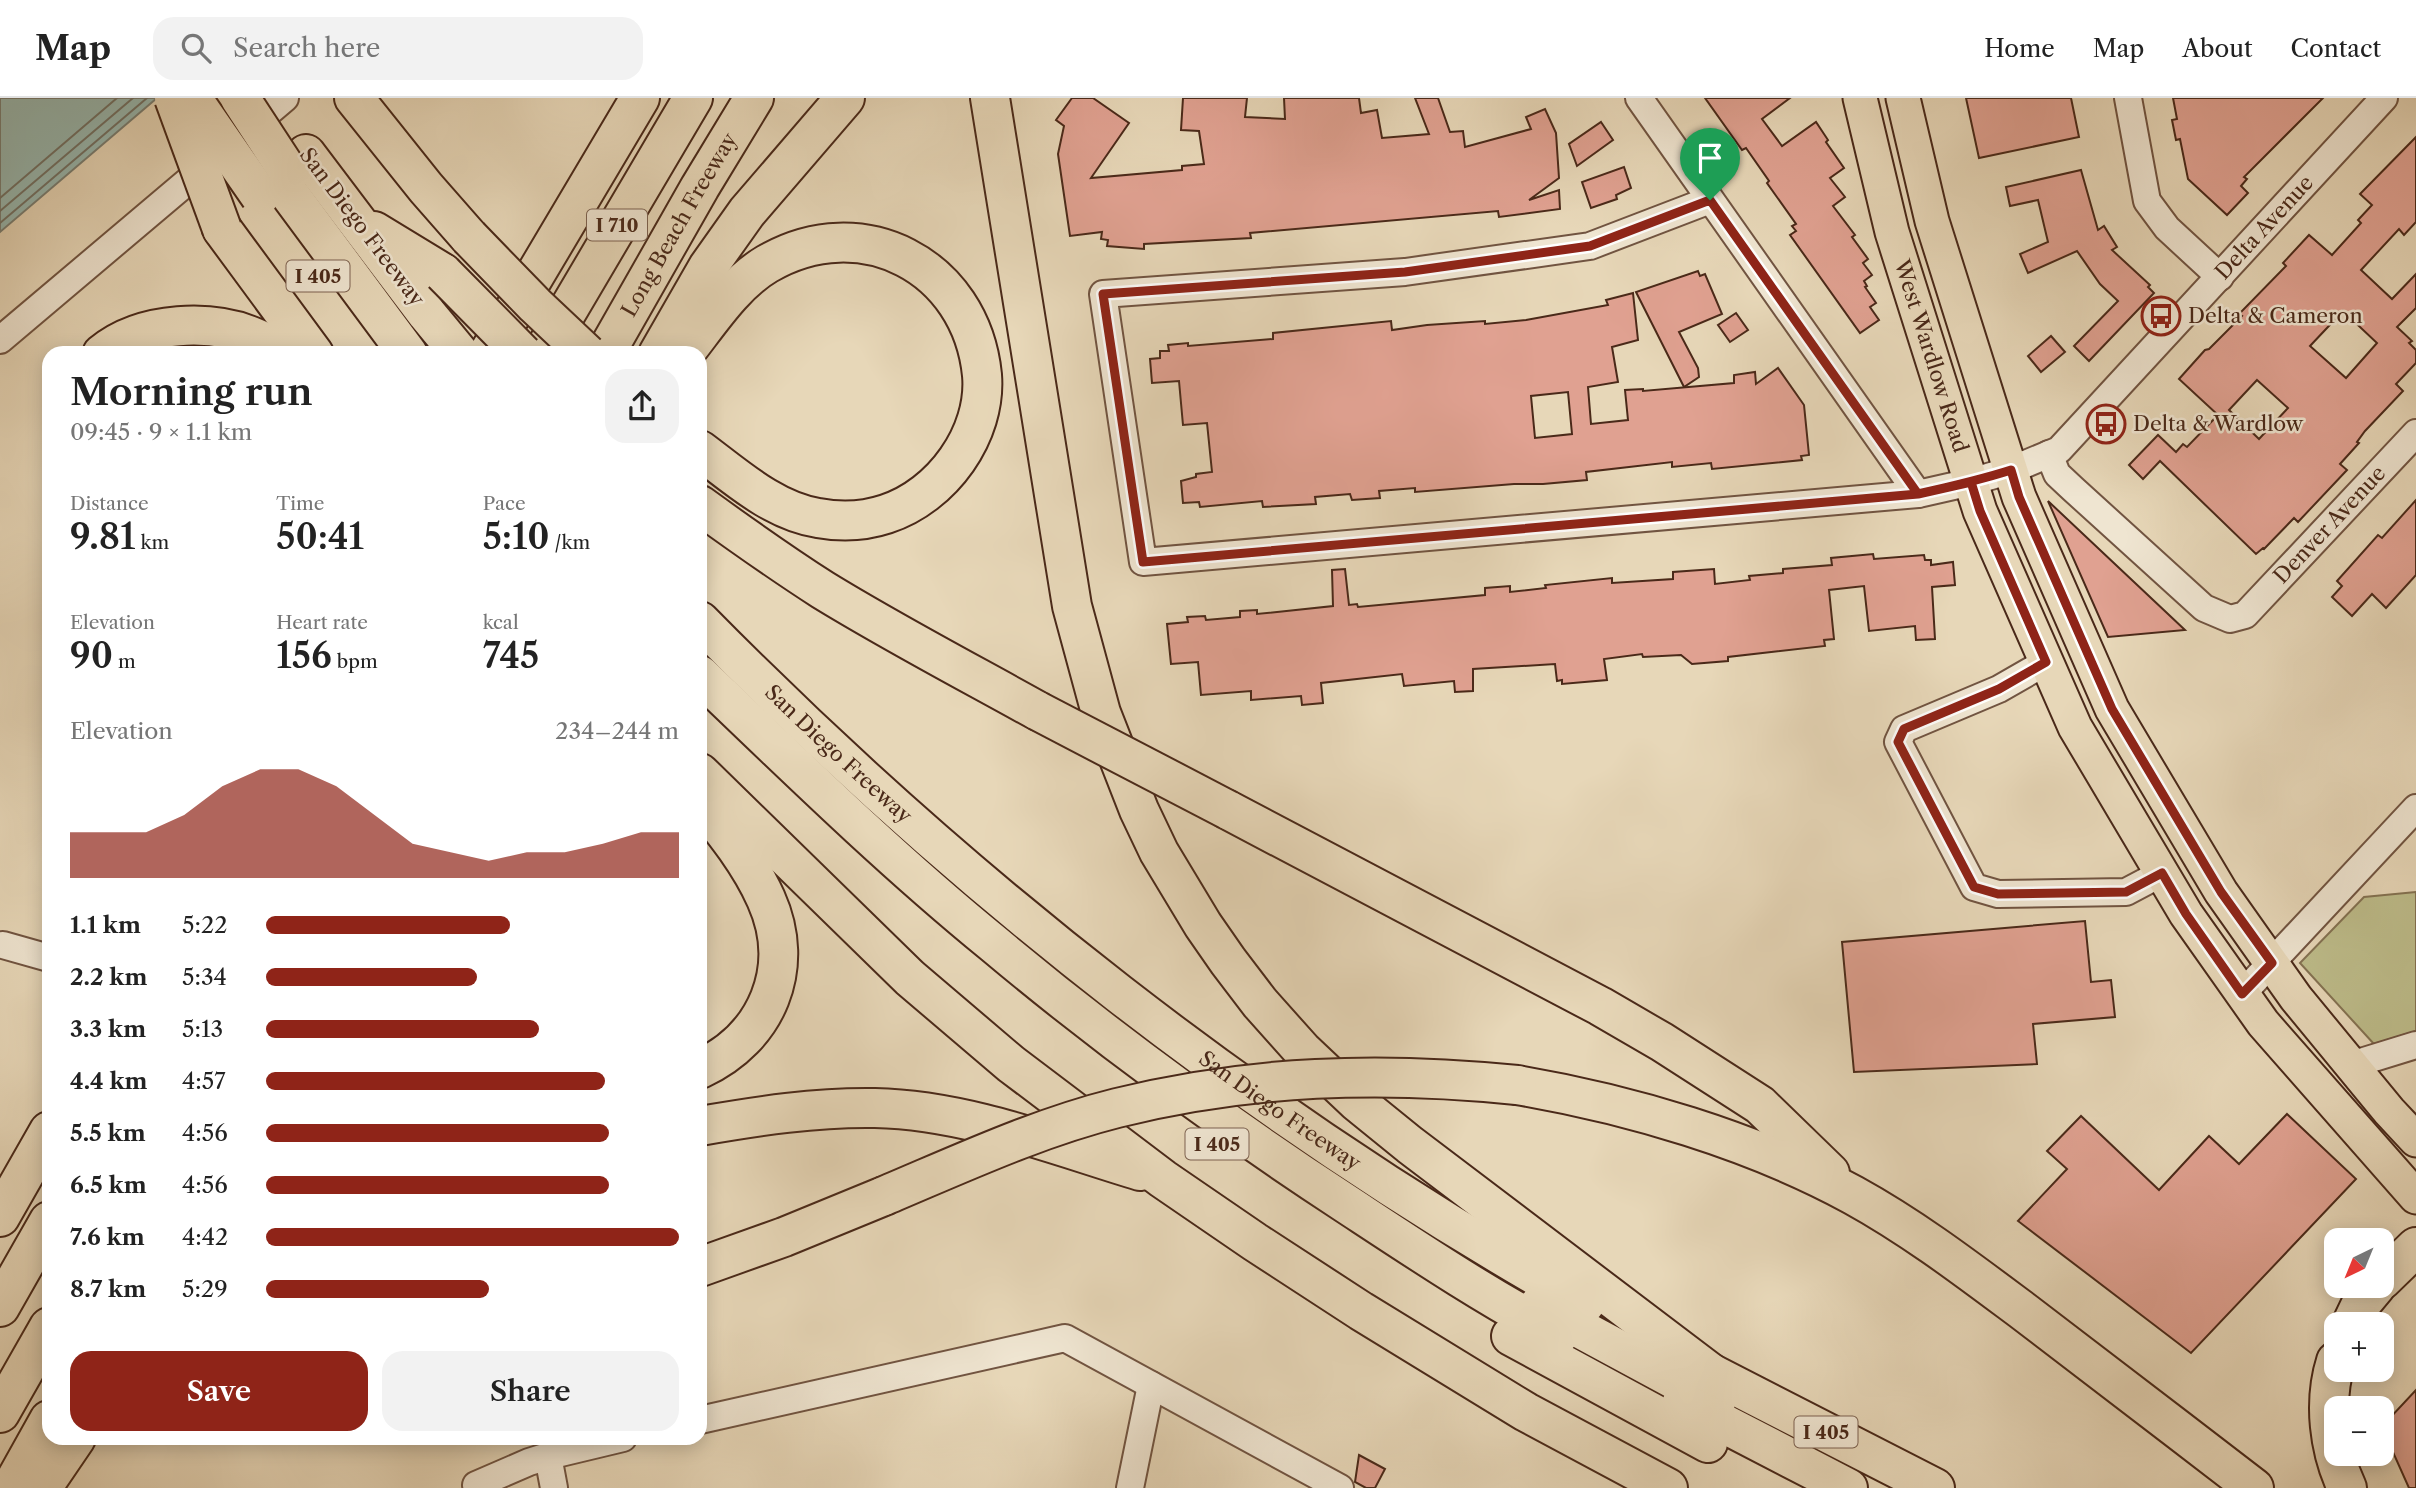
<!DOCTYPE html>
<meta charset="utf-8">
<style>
body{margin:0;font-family:"Libre Caslon Text",serif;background:#f2f2f2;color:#222;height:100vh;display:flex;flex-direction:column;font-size:26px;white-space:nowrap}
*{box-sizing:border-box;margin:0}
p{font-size:23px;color:#767676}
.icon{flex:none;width:38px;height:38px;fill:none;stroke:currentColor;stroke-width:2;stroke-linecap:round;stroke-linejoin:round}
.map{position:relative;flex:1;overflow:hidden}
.drawer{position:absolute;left:42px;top:248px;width:665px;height:1099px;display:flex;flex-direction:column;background:#fff;border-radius:21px;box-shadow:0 4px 18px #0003}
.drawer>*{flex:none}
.needle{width:46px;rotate:223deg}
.buttons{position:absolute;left:2324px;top:1130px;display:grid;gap:14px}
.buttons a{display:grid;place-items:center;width:70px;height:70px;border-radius:14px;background:#fff;box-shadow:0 4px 18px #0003;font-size:35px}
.pin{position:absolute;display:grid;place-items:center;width:60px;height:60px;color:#fff;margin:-72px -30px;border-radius:50% 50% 50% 0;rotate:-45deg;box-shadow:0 0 7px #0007}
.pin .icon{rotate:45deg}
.round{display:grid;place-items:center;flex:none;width:74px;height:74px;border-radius:21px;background:#f2f2f2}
.head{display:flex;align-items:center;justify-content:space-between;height:119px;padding:0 28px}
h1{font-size:38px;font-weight:600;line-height:52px}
.metrics{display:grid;grid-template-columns:repeat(3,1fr);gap:10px;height:119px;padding:7px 28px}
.metrics div{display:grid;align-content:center}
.metrics b{font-size:35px;font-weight:600}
.metrics small{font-size:19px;font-weight:400}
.metrics p{font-size:19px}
.chart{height:196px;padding:14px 28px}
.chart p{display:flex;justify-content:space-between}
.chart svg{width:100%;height:126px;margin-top:7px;fill:#8f2418;opacity:.7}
.cta{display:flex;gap:14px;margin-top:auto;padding:14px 28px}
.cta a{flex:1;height:80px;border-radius:21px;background:#8f2418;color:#fff;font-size:28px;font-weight:600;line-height:80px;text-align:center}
.cta a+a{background:#f2f2f2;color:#222}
ul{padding:0 28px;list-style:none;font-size:23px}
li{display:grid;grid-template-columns:112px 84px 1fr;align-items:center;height:52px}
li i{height:18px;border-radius:9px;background:#8f2418}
header{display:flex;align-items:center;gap:42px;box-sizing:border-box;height:98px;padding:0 35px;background:#fff;border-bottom:2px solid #e0e0e0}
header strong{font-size:33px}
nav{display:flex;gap:38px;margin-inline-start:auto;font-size:24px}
.search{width:490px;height:63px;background:#f2f2f2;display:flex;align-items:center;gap:18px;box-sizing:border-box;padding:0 24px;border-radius:21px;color:#767676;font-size:26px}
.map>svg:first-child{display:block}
.green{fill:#bdbc8a;stroke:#847252;stroke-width:2}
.water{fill:#97b9b2;stroke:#787f75;stroke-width:2}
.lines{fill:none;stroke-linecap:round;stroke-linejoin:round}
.shore{stroke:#707166;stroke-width:2}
.building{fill:#e0a191;stroke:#4a2919;stroke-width:2;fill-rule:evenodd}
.minor-casing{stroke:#715441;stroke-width:30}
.major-casing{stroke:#4a2919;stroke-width:37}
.highway-casing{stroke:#4a2919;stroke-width:42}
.minor{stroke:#efe5d1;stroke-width:26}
.major{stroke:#e7d7b8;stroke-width:33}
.highway{stroke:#e7d7b8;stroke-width:38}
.highway-bridge-casing{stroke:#4a2919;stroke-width:42;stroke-linecap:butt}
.highway-bridge{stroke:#e7d7b8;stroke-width:38}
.route-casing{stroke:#fff;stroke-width:14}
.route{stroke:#8f2418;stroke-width:9}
.labels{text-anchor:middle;stroke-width:5;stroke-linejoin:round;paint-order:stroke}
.shield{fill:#efe5d1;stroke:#7c6150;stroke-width:2}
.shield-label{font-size:19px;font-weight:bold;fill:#4a2919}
.street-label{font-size:21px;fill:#4a2919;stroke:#efe5d1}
.poi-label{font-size:21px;fill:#4a2919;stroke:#efe5d1;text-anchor:start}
</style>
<header>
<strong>Map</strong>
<div class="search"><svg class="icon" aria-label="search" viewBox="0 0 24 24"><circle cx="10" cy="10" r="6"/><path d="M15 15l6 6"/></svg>Search here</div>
<nav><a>Home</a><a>Map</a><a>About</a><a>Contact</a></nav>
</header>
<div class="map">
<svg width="2416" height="1390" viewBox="0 0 2416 1390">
<rect width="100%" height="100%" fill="#e7d7b8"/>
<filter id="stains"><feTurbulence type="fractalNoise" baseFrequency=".00286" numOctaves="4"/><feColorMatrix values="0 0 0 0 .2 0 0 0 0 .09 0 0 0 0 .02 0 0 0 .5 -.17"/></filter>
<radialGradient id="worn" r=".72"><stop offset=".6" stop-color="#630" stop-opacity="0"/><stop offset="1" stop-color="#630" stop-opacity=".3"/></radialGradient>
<!-- green -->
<path class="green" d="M2416 794V933L2374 946 2300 865 2364 799Z"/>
<!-- water -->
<path class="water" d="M0 0H157L0 134Z"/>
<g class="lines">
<!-- shore -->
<g class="shore">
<path d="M0 100 117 0"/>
<path d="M0 113 133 0"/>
<path d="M0 125 147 0"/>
</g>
</g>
<!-- building -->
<g class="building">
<path d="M1072 0H1093L1129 25 1091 80 1182 72V68L1204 66 1199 33 1181 32 1183 0H1247L1245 19 1285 21 1284 0H1359L1361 15 1377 12 1382 40 1429 36 1415 0H1438L1450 34 1463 33 1465 49 1531 31 1526 19 1545 11 1556 35 1559 80 1529 102 1559 92 1560 111 1499 119 1498 113 1250 135 1251 140 1144 146V151L1107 148 1108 142 1101 141 1102 134 1070 138 1058 56 1064 28 1056 22Z"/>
<path d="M1705 0H1790L1762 21 1782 48 1816 24 1828 42 1826 44 1844 70 1830 80 1845 99 1833 108 1855 137 1852 139 1868 161 1863 165 1872 177 1864 183 1867 188 1865 189 1876 205 1870 209 1879 222 1860 235 1790 137 1796 133 1792 128 1796 126 1767 85 1769 83 1746 50 1742 52Z"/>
<path d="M1966 0H2071L2079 39 1979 60Z"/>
<path d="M2173 0H2323L2244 79 2247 81 2241 88 2248 95 2227 117 2188 81 2180 41 2176 42 2172 22 2177 21Z"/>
<path d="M1601 24 1613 42 1577 68 1569 46Z"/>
<path d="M2416 39V124L2404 137 2399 131 2361 172 2392 201 2416 176V210L2397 229 2412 243 2409 245 2416 252V265L2396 286 2403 293 2365 333 2357 344 2359 345 2340 366 2347 372 2298 424 2294 420 2264 451 2263 450 2256 456 2160 363 2143 381 2129 367 2158 337 2176 354 2183 346 2187 349 2218 317 2179 281 2205 252 2209 251 2242 218 2239 216 2286 168 2283 165 2309 137 2332 157 2361 125 2358 122 2372 107 2360 96ZM2343 213 2377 245 2346 280 2310 248ZM2257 282 2288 310 2259 341 2229 312Z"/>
<path d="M1624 69 1631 90 1616 97 1617 101 1591 110 1582 84Z"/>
<path d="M2081 72 2098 132 2104 128 2117 149 2112 152 2150 187 2148 189 2154 195 2089 263 2074 248 2118 203 2100 186 2077 153 2028 175 2020 156 2048 144 2038 102 2010 108 2006 89Z"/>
<path d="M1698 173 1700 178 1705 176 1722 216 1679 234 1698 270 1699 279 1684 289 1636 194Z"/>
<path d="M1633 195 1638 242 1612 249 1618 284 1588 289 1591 326 1628 322 1625 292 1643 291V293L1734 285V277L1755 274 1756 286 1778 270 1804 307 1809 357 1801 358 1802 362 1712 371 1711 365 1672 369V364L1586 374 1587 382 1543 386H1514L1415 394V390L1379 393 1380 400 1352 402 1350 396 1315 399 1316 406 1263 409 1262 403 1200 409 1199 404 1183 405 1181 383 1196 379V376L1212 374 1207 325 1183 327 1179 283 1152 285 1150 261 1160 260V253H1169L1168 247 1188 245V248L1273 241V235L1391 223 1392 232 1427 227 1485 223V226L1526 222 1608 207 1606 202ZM1568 294 1572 336 1535 340 1531 298Z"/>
<path d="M1736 215 1748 232 1730 244 1718 227Z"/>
<path d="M2051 238 2065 254 2041 274 2028 258Z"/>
<path d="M2416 402V477L2386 510 2372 496 2352 518 2332 499 2342 488 2337 483 2378 437 2382 440Z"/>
<path d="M2048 403 2185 532 2108 539Z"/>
<path d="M1873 456 1874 461 1924 457 1925 462H1931V467L1953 464 1955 487 1932 489 1935 541 1916 542 1915 528 1869 533 1864 488 1829 492 1834 541 1824 542 1825 548 1728 559V563L1692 566 1681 557 1643 559 1642 556 1604 561 1607 582 1562 586V582L1557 583 1555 566 1473 571V593L1455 594 1454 583 1404 588 1402 576 1321 585 1323 605 1302 607 1301 598 1251 602V593L1201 597 1198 564 1171 566 1167 526 1188 524 1187 519 1205 518 1206 522 1240 519V513L1257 512V516L1333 508 1332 472 1345 471 1349 507 1357 506 1358 509 1485 497V490L1510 488V494L1546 490 1545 487 1612 480V485L1673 481V474L1714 471 1715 486 1750 482 1749 478 1783 475V471L1832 467 1831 460Z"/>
<path d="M2085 823 2091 884 2111 882 2115 919 2033 926 2037 966 1854 974 1842 844Z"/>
<path d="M2287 1016 2356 1081 2191 1255 2018 1123 2067 1071 2047 1053 2081 1018 2159 1092 2209 1038 2239 1066Z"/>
<path d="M2416 1292V1390H2409L2392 1352 2387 1323Z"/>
<path d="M1359 1357 1385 1371 1375 1390H1366L1355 1384Z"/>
</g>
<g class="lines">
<defs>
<g id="minor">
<path d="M1639 0 1918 396"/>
<path d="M2128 0 2147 103 2167 130 2220 179"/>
<path d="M244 35 285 0"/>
<path id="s1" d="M1710 102 1590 148 1405 174 1103 196 1143 464 1918 396 1971 384 2011 372 2059 352 2384 0"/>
<path d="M0 242 213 62"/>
<path id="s2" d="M2049 356 2057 376 2073 391 2204 510 2230 521 2245 517 2416 335"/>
<path d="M2046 564 1999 591 1904 631 1898 644 1974 789 1998 796 2126 794 2162 775"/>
<path d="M3 847 49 860"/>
<path d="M2242 896 2416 710"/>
<path d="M2351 967 2416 947"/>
<path d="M700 1322 1065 1240 1340 1390"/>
<path d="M477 1390 476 1387 529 1364 548 1358"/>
<path d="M554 1390 548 1358 623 1340"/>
<path d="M1130 1390 1151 1287"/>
</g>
<g id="major">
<path id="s3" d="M1860 0 1892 134 1980 413 2075 629 2186 816 2263 925 2416 1099"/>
<path d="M1903 0 1932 123 2019 399 2112 611 2221 794 2296 900 2389 1013 2416 1042"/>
</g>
<g id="highway">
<path d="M354 0 426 90 469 139"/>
<path d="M990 0 1072 508 1101 615 1139 712 1159 754 1203 827 1228 863 1260 905 1302 952 1357 1004 1410 1047 1716 1279"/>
<path d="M306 56 427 216 460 256"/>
<path d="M279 82 408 256"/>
<path d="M222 131 314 256"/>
<path d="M374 133 443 175"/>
<path d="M102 256C142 223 213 220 258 241 266 245 274 251 282 256"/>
<path d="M488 256 640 0"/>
<path d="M542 256 693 0"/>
<path id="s4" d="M605 256 700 89 754 0"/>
<path d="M658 256 708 169 747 114 845 0"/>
<path d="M684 256C708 226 733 186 767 166 861 111 971 167 982 277 987 336 942 398 886 416 865 423 840 424 818 420 773 413 735 378 700 352"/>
<path d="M700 407C740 436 781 465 823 492 893 535 966 573 1038 613"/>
<path id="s5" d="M700 523C962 789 1260 1023 1585 1206"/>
<path d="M700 577C796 669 891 762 994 846 1106 940 1223 1025 1345 1105 1415 1151 1485 1198 1559 1237"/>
<path d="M700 675 910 880 1011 966 1163 1081 1255 1144 1361 1213 1526 1314 1668 1390"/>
<path d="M700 703C725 734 750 765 766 801 797 870 767 940 700 971"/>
<path d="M1228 712 1600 908 1662 944 1760 1007 1830 1075"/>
<path d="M1517 987C1629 1006 1752 1042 1853 1097 1913 1130 1968 1172 2023 1213 2101 1272 2177 1331 2254 1390"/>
<path d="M700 1028C758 1018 816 1009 875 1010 966 1012 1054 1047 1140 1073"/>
<path d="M0 1119 49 1033"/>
<path d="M700 1169 784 1139 884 1098"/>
<path d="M2382 1182 2416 1149"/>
<path d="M1538 1208 1716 1304"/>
<path d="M0 1209 49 1123"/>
<path d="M2351 1227 2361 1206 2376 1188"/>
<path d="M1511 1238 1708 1345"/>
<path d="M2336 1263C2323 1304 2329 1352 2347 1390"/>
<path d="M1693 1266 1935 1390"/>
<path d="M1682 1304 1848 1390"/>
<path d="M0 1315 49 1229"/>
<path d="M11 1390 49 1322"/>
<path d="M42 1390 76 1340"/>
</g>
</defs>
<!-- minor casing -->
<use href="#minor" class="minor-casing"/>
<!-- major casing -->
<use href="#major" class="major-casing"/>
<!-- highway casing -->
<use href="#highway" class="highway-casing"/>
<!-- minor -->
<use href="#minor" class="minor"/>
<!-- major -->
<use href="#major" class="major"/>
<!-- highway -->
<use href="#highway" class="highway"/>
<defs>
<g id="highway-bridge">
<path d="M174 0 222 131"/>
<path d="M192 0 260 98"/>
<path d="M240 0 289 75"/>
<path d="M469 139 535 207 587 256"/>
<path d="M443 175 523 256"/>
<path d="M1038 613 1228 712"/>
<path d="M884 1098C960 1066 1037 1030 1117 1010 1250 977 1381 973 1517 987"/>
</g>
</defs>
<!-- highway-bridge casing -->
<use href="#highway-bridge" class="highway-bridge-casing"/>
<!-- highway-bridge -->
<use href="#highway-bridge" class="highway-bridge"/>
</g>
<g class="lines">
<defs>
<path id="route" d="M1710 102 1918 396 1971 384 1980 413 2046 564 1999 591 1904 631 1898 644 1974 789 1998 796 2126 794 2162 775 2186 816 2242 896 2272 865 2221 794 2112 611 2019 399 2011 372C1980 382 1949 389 1918 396L1143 464 1103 196 1405 174 1590 148 1710 102"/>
</defs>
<!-- route casing -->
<use href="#route" class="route-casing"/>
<!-- route -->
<use href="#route" class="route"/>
</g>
<!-- icons -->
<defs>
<symbol id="bus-ring" viewBox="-11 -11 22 22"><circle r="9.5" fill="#efe5d1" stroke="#8f2418" stroke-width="1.5"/><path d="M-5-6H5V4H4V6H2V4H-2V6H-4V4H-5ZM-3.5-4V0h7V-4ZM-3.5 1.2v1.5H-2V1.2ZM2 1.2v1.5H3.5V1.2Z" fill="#8f2418"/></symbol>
</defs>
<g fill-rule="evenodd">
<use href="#bus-ring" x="2139" y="196" width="44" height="44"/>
<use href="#bus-ring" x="2084" y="304" width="44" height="44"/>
</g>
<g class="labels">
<!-- shield labels -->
<g class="shield">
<rect x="587" y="111.5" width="60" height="31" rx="5"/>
<rect x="286.5" y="162.5" width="63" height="31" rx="5"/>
<rect x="1185.5" y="1030.5" width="63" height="31" rx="5"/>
<rect x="1794.5" y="1318.5" width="63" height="31" rx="5"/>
</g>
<g class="shield-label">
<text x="617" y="134">I 710</text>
<text x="318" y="185">I 405</text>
<text x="1217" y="1053">I 405</text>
<text x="1826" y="1341">I 405</text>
</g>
<!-- street labels -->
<g class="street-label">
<text dy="7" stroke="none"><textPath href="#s4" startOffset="149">Long Beach Freeway</textPath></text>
<text transform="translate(362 129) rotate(53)" y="7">San Diego Freeway</text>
<text dy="7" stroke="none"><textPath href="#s1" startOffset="2118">Delta Avenue</textPath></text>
<text dy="7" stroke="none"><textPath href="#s3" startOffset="268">West Wardlow Road</textPath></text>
<text dy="7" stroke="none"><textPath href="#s2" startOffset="388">Denver Avenue</textPath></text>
<text dy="7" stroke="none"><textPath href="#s5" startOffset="192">San Diego Freeway</textPath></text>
<text dy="7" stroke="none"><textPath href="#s5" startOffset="760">San Diego Freeway</textPath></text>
</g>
<!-- poi labels -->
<g class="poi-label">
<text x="2188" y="225">Delta &amp; Cameron</text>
<text x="2133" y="333">Delta &amp; Wardlow</text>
</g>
</g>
<rect width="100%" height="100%" filter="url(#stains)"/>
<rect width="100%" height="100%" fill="url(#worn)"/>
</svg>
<div class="buttons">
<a><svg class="needle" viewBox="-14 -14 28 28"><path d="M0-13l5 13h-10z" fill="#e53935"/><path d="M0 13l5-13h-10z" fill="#767676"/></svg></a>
<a>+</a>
<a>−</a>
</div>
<div class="pin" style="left:1710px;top:102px;background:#1e9e55"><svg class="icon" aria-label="arrive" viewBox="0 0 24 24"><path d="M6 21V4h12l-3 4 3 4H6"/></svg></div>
<section class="drawer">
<div class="head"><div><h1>Morning run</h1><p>09:45 · 9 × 1.1 km</p></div><a class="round"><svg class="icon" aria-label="share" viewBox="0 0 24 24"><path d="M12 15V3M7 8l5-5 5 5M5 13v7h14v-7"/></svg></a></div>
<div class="metrics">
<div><p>Distance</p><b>9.81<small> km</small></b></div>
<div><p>Time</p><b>50:41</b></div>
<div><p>Pace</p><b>5:10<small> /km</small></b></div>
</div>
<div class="metrics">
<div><p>Elevation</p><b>90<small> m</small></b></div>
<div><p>Heart rate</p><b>156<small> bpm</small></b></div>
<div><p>kcal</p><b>745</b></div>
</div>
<div class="chart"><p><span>Elevation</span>234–244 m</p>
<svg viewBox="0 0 160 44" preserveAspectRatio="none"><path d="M0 44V28L10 28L20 28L30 22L40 12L50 6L60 6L70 12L80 22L90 32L100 35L110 38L120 35L130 35L140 32L150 28L160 28V44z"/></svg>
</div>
<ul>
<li><b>1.1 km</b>5:22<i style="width:59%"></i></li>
<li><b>2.2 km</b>5:34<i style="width:51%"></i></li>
<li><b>3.3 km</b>5:13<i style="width:66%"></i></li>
<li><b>4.4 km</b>4:57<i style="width:82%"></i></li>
<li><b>5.5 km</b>4:56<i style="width:83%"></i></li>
<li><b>6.5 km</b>4:56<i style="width:83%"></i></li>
<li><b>7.6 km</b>4:42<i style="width:100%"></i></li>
<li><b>8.7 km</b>5:29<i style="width:54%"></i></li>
</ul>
<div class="cta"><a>Save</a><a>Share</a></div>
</section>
</div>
